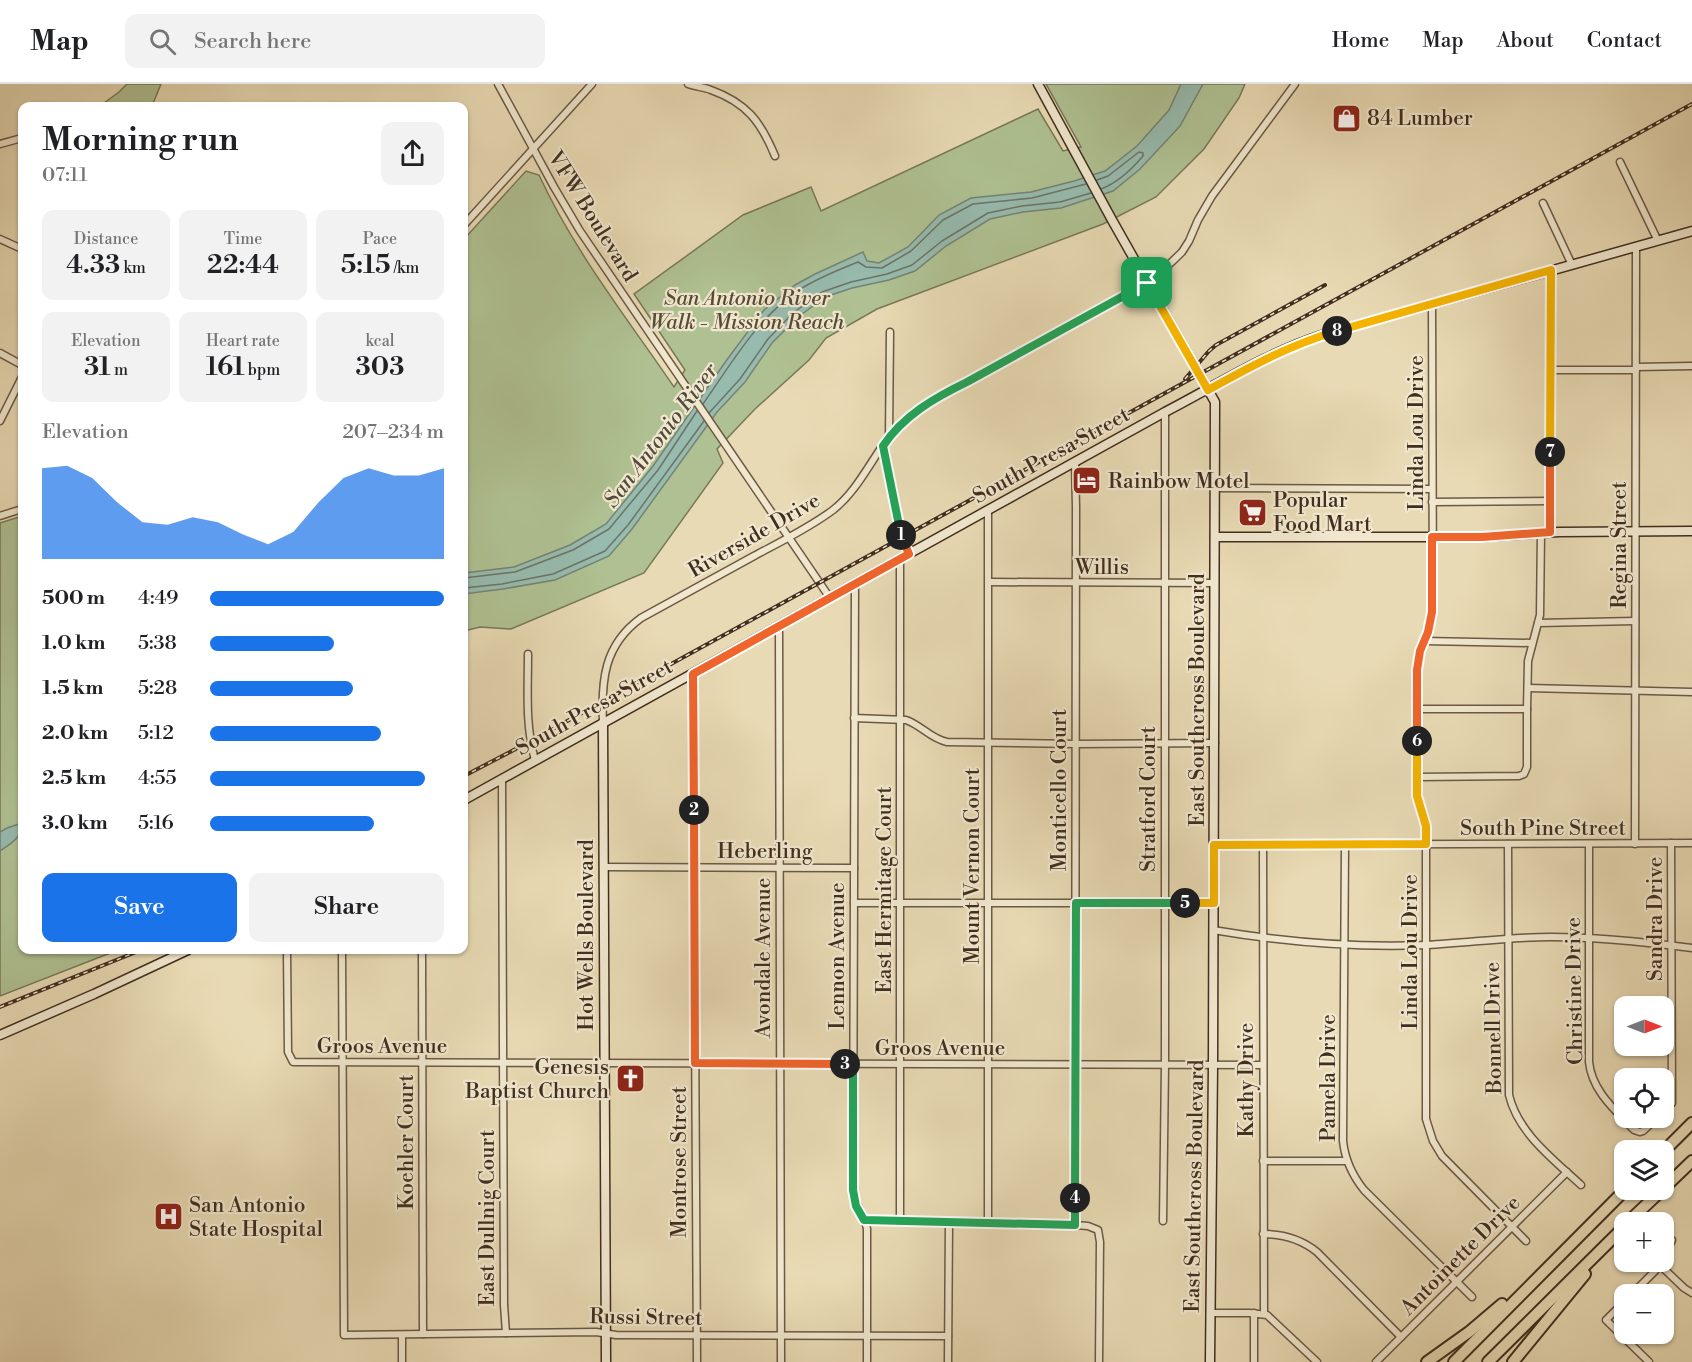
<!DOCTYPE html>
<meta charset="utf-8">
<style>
body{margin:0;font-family:"Libre Bodoni",serif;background:#f2f2f2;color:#202124;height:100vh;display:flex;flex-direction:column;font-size:22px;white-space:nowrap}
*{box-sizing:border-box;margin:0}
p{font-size:20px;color:#757577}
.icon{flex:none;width:33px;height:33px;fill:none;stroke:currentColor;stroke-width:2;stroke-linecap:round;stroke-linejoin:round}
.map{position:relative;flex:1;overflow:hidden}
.side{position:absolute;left:18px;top:18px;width:450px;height:852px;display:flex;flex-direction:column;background:#fff;border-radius:12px;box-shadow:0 2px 4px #0004}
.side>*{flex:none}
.needle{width:39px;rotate:90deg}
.tools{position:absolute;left:1614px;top:912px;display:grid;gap:12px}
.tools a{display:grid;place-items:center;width:60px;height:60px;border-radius:12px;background:#fff;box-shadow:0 2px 4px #0004;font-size:30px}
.pin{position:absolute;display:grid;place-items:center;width:51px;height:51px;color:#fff;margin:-26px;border-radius:12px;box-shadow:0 3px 9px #0006}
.km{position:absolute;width:30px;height:30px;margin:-15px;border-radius:50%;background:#222;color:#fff;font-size:16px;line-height:30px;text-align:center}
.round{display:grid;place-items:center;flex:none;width:63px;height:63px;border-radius:12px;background:#f2f2f2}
.overview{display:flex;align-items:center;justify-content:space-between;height:102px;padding:0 24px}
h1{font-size:33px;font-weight:600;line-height:45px}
.figures{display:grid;grid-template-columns:repeat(3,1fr);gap:9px;height:102px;padding:6px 24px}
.figures div{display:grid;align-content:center;border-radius:12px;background:#f2f2f2;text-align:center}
.figures b{font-size:26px;font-weight:600}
.figures small{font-size:16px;font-weight:400}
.figures p{font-size:16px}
.chart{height:168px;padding:12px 24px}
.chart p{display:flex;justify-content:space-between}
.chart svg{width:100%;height:108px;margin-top:6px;fill:#1a73e8;opacity:.7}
.button{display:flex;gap:12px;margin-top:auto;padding:12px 24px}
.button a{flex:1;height:69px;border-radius:12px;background:#1a73e8;color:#fff;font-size:24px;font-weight:600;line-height:69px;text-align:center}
.button a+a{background:#f2f2f2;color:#202124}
ul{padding:0 24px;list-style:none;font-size:20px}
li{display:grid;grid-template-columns:96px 72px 1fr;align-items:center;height:45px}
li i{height:15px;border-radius:8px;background:#1a73e8}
header{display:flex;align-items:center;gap:36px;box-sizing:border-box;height:84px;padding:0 30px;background:#fff;border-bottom:2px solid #e0e0e0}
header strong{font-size:28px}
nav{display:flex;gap:33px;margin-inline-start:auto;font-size:21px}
.search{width:420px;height:54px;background:#f2f2f2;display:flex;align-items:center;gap:15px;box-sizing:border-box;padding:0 21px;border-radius:12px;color:#757577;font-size:22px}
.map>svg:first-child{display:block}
.green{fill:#afc192;stroke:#787858;stroke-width:1.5}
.water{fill:#97bbae;stroke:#758375;stroke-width:1.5}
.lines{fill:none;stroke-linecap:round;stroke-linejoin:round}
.shore{stroke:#6c7466;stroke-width:1.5}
.street-casing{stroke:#6b5944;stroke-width:9}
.secondary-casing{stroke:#412e1f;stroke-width:11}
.highway-casing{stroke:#412e1f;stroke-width:14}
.street{stroke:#f0e7ce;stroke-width:6}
.secondary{stroke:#f0e7ce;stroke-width:8}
.highway{stroke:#e8dab4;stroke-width:10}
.rail-casing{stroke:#412e1f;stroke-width:4}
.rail{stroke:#f0e7ce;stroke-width:1.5;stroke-dasharray:4.5;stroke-linecap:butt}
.split-1-casing{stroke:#fff;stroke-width:12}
.split-2-casing{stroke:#fff;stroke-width:12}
.split-3-casing{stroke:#fff;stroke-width:12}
.split-4-casing{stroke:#fff;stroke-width:12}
.split-5-casing{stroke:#fff;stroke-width:12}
.split-6-casing{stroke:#fff;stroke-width:12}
.split-7-casing{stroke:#fff;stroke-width:12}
.split-8-casing{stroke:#fff;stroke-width:12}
.split-9-casing{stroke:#fff;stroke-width:12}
.split-1{stroke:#22a559;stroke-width:8}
.split-2{stroke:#f0652b;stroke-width:8}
.split-3{stroke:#f0652b;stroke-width:8}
.split-4{stroke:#22a559;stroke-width:8}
.split-5{stroke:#22a559;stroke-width:8}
.split-6{stroke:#f5b400;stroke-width:8}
.split-7{stroke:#f0652b;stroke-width:8}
.split-8{stroke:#f5b400;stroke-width:8}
.split-9{stroke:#f5b400;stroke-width:8}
.labels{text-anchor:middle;stroke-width:4.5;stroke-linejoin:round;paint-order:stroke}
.poi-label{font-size:21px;fill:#412e1f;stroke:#f0e7ce;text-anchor:start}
.street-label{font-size:21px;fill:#412e1f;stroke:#f0e7ce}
.park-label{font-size:21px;font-style:italic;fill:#574b36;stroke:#f0e7ce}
.water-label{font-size:22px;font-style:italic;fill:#524a3c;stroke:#f0e7ce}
</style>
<header>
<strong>Map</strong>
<div class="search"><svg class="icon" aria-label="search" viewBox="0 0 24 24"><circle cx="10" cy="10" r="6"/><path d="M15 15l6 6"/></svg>Search here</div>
<nav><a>Home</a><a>Map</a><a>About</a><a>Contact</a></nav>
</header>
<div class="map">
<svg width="1692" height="1278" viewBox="0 0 1692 1278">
<rect width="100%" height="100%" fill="#e8dab4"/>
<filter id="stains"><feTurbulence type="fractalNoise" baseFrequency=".00333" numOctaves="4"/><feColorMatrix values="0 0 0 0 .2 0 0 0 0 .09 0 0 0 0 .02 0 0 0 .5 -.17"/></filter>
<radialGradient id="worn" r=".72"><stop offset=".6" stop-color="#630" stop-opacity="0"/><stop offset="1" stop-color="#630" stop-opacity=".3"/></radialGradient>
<!-- green -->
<g class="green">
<path d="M127 0H161L152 22H100L119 8Z"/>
<path d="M1046 0H1245L1239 14 1204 65 1156 113 1103 140 877 225 826 254 809 276 755 325 717 365 723 379 644 489 511 545 480 543 464 547V155L526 87 539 91C574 167 627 234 674 303L685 286 634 210 743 131 811 103 821 127 1038 25 1063 67 1081 63Z"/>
<path d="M22 432V866H118L0 912V439Z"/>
</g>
<!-- water -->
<g class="water">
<path d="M1181 0H1203L1180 42 1140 85 1113 107 1061 124 1023 128 990 135 946 162 915 187 889 196 852 204 825 213 797 234 772 259 745 298 717 328 632 445 609 472 555 496 503 505 464 510V489L514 483 570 461 606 440 653 382 726 277 764 226 795 201 815 190 863 168 867 177 879 179 908 163 939 131 971 114 1031 108 1074 97 1105 87 1137 62 1169 26Z"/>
<path d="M22 739C23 753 10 760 0 767V748L7 744Z"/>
</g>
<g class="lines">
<!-- shore -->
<g class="shore">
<path d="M1097 96 1108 92 1139 68 1143 69V72C1132 85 1117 99 1101 105"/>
<path d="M703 320C731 280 758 233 799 206 817 194 838 186 858 178L866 183 882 184 911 167 943 136 973 120 1032 114 1086 100"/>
<path d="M709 329 740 295 768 255 793 229 822 208 851 198 887 190 912 181 942 157 988 129 1022 122 1060 118 1091 109"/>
<path d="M464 494 515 488 573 466 609 445 658 386 697 327"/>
<path d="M464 504 502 500 553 490 605 467 628 441 704 337"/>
</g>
<defs>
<g id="street">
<path d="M498 0 554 103 580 147 830 514"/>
<path d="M688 0C696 3 704 3 711 6 747 19 761 38 775 72"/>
<path d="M0 60 22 54"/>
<path d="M1620 78 1658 157"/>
<path d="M1543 119 1572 181"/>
<path d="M464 141 592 0"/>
<path d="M0 155 22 165"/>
<path d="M1432 220 1433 520C1431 543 1420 563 1417 586V704L1419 719 1426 742V1035L1433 1057 1442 1072 1526 1157"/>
<path d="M0 269 22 281"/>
<path d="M1636 283 1692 282"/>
<path d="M1550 286H1636"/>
<path d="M0 337 22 293"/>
<path d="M889 353 890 248"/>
<path d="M883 362 899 445 909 470"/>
<path d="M1216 404 1432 405"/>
<path d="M1432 418 1550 417"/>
<path d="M0 432 22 425"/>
<path d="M1550 448 1551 186"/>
<path d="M989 498 1215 499"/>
<path d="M855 500 853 1105C854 1121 865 1131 867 1145V1278"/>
<path d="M1538 539 1635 537"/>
<path d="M779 542 781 1278"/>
<path d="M1424 557 1532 559"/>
<path d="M528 570C528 606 525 641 535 676"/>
<path d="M693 589 697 1278"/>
<path d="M1528 604 1692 608"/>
<path d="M1417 625H1527"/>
<path d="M854 634 906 636C921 641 931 655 947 658L1076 660 1215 659"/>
<path d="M603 639C601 596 604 561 641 534 679 513 716 493 754 472 780 458 809 444 833 426 856 408 869 380 886 357 907 329 936 313 967 298L1154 195 1182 168 1189 157 1198 136 1212 112 1295 0"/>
<path d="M1417 693 1519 692 1524 690 1527 683V625L1528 577 1540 531 1541 449"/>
<path d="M502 695 504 1221 506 1249"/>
<path d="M1508 760 1509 1011C1518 1049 1553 1075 1581 1101"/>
<path d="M1589 760V978C1592 1007 1615 1026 1634 1046L1640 1048 1643 1047 1657 1034"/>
<path d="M1635 760 1636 163"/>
<path d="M1214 761 1692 759"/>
<path d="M1263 761 1264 1230"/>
<path d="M1345 761 1343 1057C1345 1076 1352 1091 1364 1106L1472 1213"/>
<path d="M604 783 854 784"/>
<path d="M854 819H1214"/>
<path d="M1213 846C1284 858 1355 864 1427 861 1468 859 1509 853 1551 853 1598 853 1645 858 1692 864"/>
<path d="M287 866 288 968 293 978 1263 981"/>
<path d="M342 866 344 1251 596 1248 616 1251 948 1252"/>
<path d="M422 866 423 1250"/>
<path d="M1664 1027 1672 1019 1671 759"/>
<path d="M1263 1077H1347"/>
<path d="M864 1136 1075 1141 1088 1142 1098 1146 1100 1158 1099 1278"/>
<path d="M900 1136V475"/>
<path d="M1163 1137 1165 981V328"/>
<path d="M988 1139V426"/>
<path d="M1075 1141 1076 423 1075 378"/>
<path d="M1263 1150C1284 1150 1301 1155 1317 1168L1401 1253"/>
<path d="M1664 1173 1672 1156"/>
<path d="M1660 1181 1684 1204 1692 1209"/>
<path d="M1632 1210 1655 1187 1661 1178"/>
<path d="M1624 1218 1606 1236 1649 1278"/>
<path d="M1211 1229H1249L1267 1231 1317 1278"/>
<path d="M402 1251V1278"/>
<path d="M948 1278 949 1138"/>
<path d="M1254 1278V1229"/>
<path d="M1376 1278 1567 1088"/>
</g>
<g id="secondary">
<path d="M1038 0 1112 136 1215 318 1213 981 1210 1278"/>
<path d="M1215 453H1482L1559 448 1692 447"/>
<path d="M603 639 606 1278"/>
<path d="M464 716 1165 328C1217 301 1267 269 1322 251L1692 147"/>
<path d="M0 951 94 910 188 866"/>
</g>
<g id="highway">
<path d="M1664 1067 1692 1039"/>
<path d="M1664 1104 1692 1077"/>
<path d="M1628 1138 1662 1106"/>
<path d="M1427 1278 1469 1248 1502 1220"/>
<path d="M1454 1278 1625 1106"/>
<path d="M1488 1278 1624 1143"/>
<path d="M1513 1278 1585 1190"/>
</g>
</defs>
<!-- street casing -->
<use href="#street" class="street-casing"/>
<!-- secondary casing -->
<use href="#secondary" class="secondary-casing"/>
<!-- highway casing -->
<use href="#highway" class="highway-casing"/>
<!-- street -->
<use href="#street" class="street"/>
<!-- secondary -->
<use href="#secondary" class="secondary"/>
<!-- highway -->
<use href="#highway" class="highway"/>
<defs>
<g id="rail">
<path d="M1185 295 1209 267 1216 261 1325 201"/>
<path d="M464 692 529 658 1692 20"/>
<path d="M0 923 141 866"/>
</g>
</defs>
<!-- rail casing -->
<use href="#rail" class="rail-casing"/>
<!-- rail -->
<use href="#rail" class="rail"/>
</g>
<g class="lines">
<defs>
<path id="split-1" d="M901 451 883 362C903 332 934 314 967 298L1147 199"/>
<path id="split-2" d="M694 726 693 590 909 470 901 451"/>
<path id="split-3" d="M694 726 695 979 845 980"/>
<path id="split-4" d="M845 980H853V1106L856 1122 864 1136 1075 1141V1114"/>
<path id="split-5" d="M1075 1114 1076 819H1185"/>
<path id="split-6" d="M1185 819H1214V761L1426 760V742L1417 712V657"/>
<path id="split-7" d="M1417 657V586L1420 567 1428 548 1432 528V453H1482L1550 448V368"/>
<path id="split-8" d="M1337 247 1551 186 1550 368"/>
<path id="split-9" d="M1147 199 1208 306C1251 282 1290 261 1337 247"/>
</defs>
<!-- split-1 casing -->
<use href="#split-1" class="split-1-casing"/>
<!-- split-2 casing -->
<use href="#split-2" class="split-2-casing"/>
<!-- split-3 casing -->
<use href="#split-3" class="split-3-casing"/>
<!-- split-4 casing -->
<use href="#split-4" class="split-4-casing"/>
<!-- split-5 casing -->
<use href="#split-5" class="split-5-casing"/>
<!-- split-6 casing -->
<use href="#split-6" class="split-6-casing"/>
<!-- split-7 casing -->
<use href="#split-7" class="split-7-casing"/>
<!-- split-8 casing -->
<use href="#split-8" class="split-8-casing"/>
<!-- split-9 casing -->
<use href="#split-9" class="split-9-casing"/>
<!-- split-1 -->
<use href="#split-1" class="split-1"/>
<!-- split-2 -->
<use href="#split-2" class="split-2"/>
<!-- split-3 -->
<use href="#split-3" class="split-3"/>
<!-- split-4 -->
<use href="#split-4" class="split-4"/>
<!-- split-5 -->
<use href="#split-5" class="split-5"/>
<!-- split-6 -->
<use href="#split-6" class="split-6"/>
<!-- split-7 -->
<use href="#split-7" class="split-7"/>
<!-- split-8 -->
<use href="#split-8" class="split-8"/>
<!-- split-9 -->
<use href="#split-9" class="split-9"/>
</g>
<!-- icons -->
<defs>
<symbol id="shop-square" viewBox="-11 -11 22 22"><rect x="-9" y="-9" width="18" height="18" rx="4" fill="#8f2418" stroke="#f0e7ce"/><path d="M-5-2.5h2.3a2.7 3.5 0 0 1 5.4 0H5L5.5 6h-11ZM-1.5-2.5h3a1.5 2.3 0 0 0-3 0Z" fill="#fff"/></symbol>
<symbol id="hotel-square" viewBox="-11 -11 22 22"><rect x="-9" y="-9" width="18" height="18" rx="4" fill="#8f2418" stroke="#f0e7ce"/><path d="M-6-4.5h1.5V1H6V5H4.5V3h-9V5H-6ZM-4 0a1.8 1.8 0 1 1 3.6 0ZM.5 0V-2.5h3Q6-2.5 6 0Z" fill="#fff"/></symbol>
<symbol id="supermarket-square" viewBox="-11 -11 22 22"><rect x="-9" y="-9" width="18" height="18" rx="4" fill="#8f2418" stroke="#f0e7ce"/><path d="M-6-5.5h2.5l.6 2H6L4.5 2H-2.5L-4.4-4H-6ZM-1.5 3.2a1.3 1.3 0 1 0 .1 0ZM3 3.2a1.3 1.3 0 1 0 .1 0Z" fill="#fff"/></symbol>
<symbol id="church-square" viewBox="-11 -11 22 22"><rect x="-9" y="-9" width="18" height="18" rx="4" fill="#8f2418" stroke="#f0e7ce"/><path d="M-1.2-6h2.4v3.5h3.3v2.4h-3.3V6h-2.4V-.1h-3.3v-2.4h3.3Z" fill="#fff"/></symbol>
<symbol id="hospital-square" viewBox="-11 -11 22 22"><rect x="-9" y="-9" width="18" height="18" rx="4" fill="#8f2418" stroke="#f0e7ce"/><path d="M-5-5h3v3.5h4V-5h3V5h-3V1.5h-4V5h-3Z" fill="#fff"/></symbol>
</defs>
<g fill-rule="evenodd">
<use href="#shop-square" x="1330" y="18" width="33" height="33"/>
<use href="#hotel-square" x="1070" y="380" width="33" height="33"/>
<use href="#supermarket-square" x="1236" y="412" width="33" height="33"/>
<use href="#church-square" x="614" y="978" width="33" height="33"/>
<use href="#hospital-square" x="152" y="1116" width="33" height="33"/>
</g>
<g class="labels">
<!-- poi labels -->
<g class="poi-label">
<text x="1367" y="41">84 Lumber</text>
<text x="1108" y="404">Rainbow Motel</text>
<text x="1273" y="423">Popular<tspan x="1273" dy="24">Food Mart</tspan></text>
<text x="609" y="990" text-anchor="end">Genesis<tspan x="609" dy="24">Baptist Church</tspan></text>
<text x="189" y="1128">San Antonio<tspan x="189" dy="24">State Hospital</tspan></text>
</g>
<!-- street labels -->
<g class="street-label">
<text transform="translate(593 132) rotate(58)" y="7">VFW Boulevard</text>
<text transform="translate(1416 349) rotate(-90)" y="7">Linda Lou Drive</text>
<text transform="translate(1051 371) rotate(-29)" y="7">South Presa Street</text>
<text transform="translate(754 451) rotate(-30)" y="7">Riverside Drive</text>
<text transform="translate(1619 461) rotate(-90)" y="7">Regina Street</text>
<text x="1102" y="490">Willis</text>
<text transform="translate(1197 616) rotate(-90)" y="7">East Southcross Boulevard</text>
<text transform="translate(594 623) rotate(-29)" y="7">South Presa Street</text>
<text transform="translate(1059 706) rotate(-90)" y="7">Monticello Court</text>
<text transform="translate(1148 715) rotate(-90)" y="7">Stratford Court</text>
<text x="1543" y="751">South Pine Street</text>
<text x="765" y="774">Heberling</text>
<text transform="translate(972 782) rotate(-90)" y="7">Mount Vernon Court</text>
<text transform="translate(884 806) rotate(-90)" y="7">East Hermitage Court</text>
<text transform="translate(1655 835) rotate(-90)" y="7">Sandra Drive</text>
<text transform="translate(586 851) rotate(-90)" y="7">Hot Wells Boulevard</text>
<text transform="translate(1410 868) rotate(-90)" y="7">Linda Lou Drive</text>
<text transform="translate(837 872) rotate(-90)" y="7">Lennon Avenue</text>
<text transform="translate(763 874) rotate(-90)" y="7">Avondale Avenue</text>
<text transform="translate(1574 907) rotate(-91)" y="7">Christine Drive</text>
<text transform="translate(1493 944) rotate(-91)" y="7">Bonnell Drive</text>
<text x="382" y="969">Groos Avenue</text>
<text x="940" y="971">Groos Avenue</text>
<text transform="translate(1328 994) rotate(-90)" y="7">Pamela Drive</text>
<text transform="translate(1246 996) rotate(-90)" y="7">Kathy Drive</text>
<text transform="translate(406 1058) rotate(-90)" y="7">Koehler Court</text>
<text transform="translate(679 1078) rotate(-90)" y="7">Montrose Street</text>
<text transform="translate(1194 1102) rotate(-89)" y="7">East Southcross Boulevard</text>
<text transform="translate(487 1134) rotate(-90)" y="7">East Dullnig Court</text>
<text transform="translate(1460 1171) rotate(-45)" y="7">Antoinette Drive</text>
<text transform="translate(646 1233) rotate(1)" y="7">Russi Street</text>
</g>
<!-- park labels -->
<g class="park-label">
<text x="747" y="221">San Antonio River<tspan x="747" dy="24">Walk - Mission Reach</tspan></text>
</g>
<!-- water labels -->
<g class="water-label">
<text transform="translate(660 351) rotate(-53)" y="8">San Antonio River</text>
</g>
</g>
<rect width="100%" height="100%" filter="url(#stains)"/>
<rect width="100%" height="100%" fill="url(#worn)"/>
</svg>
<div class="tools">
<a><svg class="needle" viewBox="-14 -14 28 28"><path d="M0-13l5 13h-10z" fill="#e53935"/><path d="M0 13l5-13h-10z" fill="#757577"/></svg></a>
<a><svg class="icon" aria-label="locate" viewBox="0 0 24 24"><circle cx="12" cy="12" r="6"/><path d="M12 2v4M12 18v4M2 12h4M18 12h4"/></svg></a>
<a><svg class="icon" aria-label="layers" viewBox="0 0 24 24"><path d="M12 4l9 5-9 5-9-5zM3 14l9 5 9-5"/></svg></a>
<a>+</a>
<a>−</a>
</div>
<div class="pin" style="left:1147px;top:199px;background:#1e9e55"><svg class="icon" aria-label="arrive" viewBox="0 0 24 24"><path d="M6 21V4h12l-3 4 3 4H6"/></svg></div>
<b class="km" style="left:901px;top:451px">1</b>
<b class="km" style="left:694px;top:726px">2</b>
<b class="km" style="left:845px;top:980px">3</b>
<b class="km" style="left:1075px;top:1114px">4</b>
<b class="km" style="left:1185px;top:819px">5</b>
<b class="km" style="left:1417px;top:657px">6</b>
<b class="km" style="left:1550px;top:368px">7</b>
<b class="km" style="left:1337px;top:247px">8</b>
<section class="side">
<div class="overview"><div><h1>Morning run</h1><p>07:11</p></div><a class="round"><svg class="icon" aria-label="share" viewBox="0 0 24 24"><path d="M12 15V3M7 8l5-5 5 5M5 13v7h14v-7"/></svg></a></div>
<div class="figures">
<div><p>Distance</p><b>4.33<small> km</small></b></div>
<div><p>Time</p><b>22:44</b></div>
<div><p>Pace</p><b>5:15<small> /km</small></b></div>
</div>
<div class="figures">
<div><p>Elevation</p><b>31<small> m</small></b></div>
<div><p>Heart rate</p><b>161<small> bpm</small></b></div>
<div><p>kcal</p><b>303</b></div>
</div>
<div class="chart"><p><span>Elevation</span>207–234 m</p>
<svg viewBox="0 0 160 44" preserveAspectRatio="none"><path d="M0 44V7L10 6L20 11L30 21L40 29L50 30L60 27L70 29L80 34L90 38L100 33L110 21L120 11L130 7L140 10L150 10L160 7V44z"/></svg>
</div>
<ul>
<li><b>500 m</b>4:49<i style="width:100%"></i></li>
<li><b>1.0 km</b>5:38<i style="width:53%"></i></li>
<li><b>1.5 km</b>5:28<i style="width:61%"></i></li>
<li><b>2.0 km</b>5:12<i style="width:73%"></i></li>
<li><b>2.5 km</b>4:55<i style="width:92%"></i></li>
<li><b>3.0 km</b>5:16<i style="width:70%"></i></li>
</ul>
<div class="button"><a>Save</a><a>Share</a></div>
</section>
</div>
